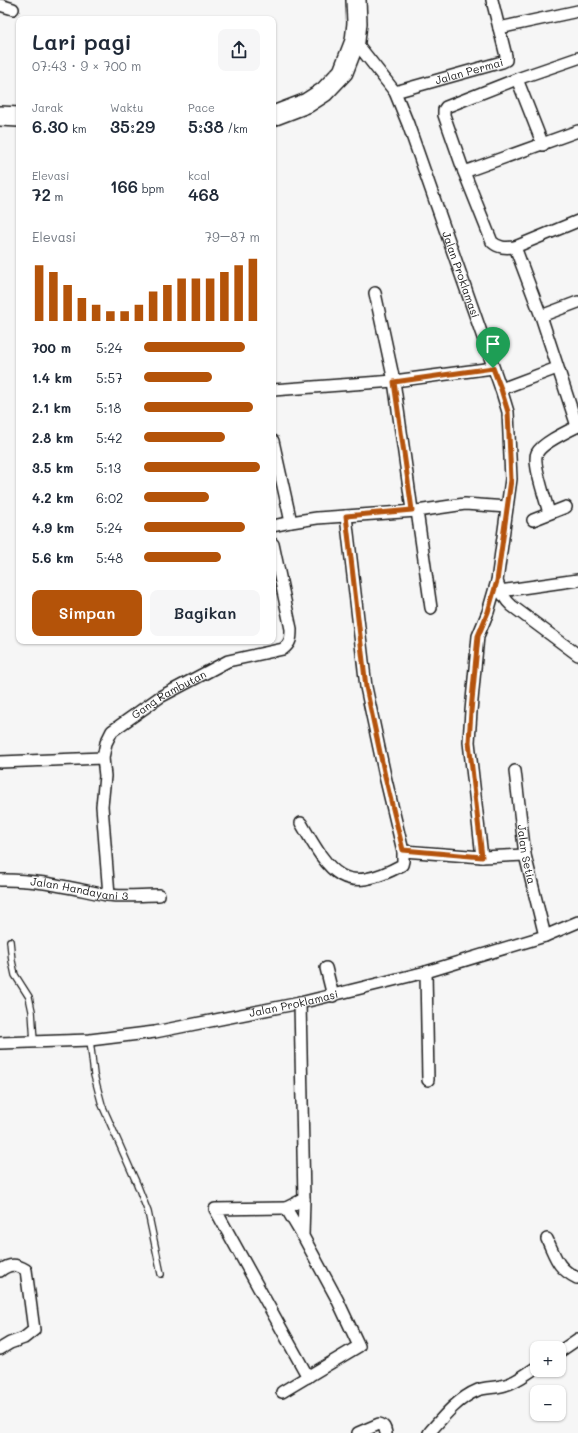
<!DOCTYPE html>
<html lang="id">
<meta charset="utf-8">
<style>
body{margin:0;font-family:Mali,sans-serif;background:#f6f6f7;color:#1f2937;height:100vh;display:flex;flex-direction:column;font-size:15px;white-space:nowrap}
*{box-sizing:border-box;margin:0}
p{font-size:13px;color:#747a83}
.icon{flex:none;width:22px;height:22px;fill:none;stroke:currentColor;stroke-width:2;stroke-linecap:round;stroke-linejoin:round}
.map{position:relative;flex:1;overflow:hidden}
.sheet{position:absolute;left:16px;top:16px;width:260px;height:628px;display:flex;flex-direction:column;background:#fff;border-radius:8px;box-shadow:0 1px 3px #0004}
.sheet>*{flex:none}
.controls{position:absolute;left:530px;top:1341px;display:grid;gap:8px}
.controls a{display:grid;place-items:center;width:36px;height:36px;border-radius:8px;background:#fff;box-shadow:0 1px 3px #0004;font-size:20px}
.pin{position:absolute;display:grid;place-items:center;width:34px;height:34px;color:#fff;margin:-41px -17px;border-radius:50% 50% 50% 0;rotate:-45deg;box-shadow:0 0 4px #0007}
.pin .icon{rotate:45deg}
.round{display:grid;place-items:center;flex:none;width:42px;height:42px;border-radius:8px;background:#f6f6f7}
.overview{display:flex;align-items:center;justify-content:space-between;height:68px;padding:0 16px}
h1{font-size:22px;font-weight:600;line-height:30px}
.figures{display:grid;grid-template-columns:repeat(3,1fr);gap:6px;height:68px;padding:4px 16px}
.figures div{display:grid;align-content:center}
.figures b{font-size:17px;font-weight:600}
.figures small{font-size:11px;font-weight:400}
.figures p{font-size:11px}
.chart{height:112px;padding:8px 16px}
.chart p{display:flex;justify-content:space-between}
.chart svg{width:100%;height:72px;margin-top:4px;stroke:#b45309;stroke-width:6}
.button{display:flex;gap:8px;margin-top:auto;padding:8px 16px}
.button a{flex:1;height:46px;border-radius:8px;background:#b45309;color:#fff;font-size:16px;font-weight:600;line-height:46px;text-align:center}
.button a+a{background:#f6f6f7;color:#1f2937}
ul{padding:0 16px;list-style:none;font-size:13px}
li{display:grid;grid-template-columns:64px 48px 1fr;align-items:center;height:30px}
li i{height:10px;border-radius:5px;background:#b45309}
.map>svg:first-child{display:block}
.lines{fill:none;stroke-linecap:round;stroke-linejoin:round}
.service-casing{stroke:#1c1c1c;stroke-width:8}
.minor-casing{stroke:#1c1c1c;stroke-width:14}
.trunk-casing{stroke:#1c1c1c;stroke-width:22}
.service{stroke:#fff;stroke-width:5.5}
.minor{stroke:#fff;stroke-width:11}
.trunk{stroke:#fff;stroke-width:19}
.route-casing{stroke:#fff;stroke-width:8}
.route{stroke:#b45309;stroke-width:5}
.labels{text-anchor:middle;stroke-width:4;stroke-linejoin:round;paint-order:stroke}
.street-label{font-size:11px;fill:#1c1c1c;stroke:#fff}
</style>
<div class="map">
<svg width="578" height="1433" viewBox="0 0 578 1433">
<rect width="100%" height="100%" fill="#f6f6f6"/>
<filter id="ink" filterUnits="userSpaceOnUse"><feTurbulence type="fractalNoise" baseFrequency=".025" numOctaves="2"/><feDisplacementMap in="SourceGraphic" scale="8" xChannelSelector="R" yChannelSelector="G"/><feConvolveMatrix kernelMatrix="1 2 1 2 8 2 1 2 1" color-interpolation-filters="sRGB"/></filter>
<g filter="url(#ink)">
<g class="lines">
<defs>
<g id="service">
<path d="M10 941 12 961 15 975 29 997 32 1011 34 1042"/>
<path d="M90 1040 94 1075 102 1105 137 1184 148 1212 161 1274"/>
</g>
<g id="minor">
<path d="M0 5 13 9"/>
<path d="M499 28 578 11"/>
<path id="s1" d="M355 41 395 92 408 124 501 389 508 412 511 479 497 581C500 591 504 599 512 606L578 655"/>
<path d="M578 58 517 79 446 107 444 110V115L464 172 492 242C499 248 505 248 515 247L578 221"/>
<path d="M517 79 543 145"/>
<path id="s2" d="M395 92 502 62 506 60V56L492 0"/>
<path d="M464 172 578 131"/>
<path d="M515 247 541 316 577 426"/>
<path d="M375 293 394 381 412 510"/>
<path d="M541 316 578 302"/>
<path d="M501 389 557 368"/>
<path d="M273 390 394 381 493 368"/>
<path d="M273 441 291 522"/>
<path d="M417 511 431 608"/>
<path d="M549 513C546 501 532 462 537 453 542 443 568 431 578 426"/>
<path d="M346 516 366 687 385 776 403 851 482 857 525 855"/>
<path d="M533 520 566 507"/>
<path d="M273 526 291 522 317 518 417 511 465 504 507 507"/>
<path d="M500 591 578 580"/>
<path d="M0 762 103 758"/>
<path id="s3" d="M515 771 525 855 545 936"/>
<path d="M301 823C330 873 343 897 402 865L403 861V851"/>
<path d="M482 857 469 742 471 711 478 636 488 612 497 581"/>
<path id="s4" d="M0 880C37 879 70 888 107 895 123 897 142 895 159 895"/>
<path id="s5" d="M109 895 102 806 105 776 103 758 106 743 112 731 160 697 228 661 283 649C291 643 291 638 291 629L273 544"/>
<path d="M326 968 333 996"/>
<path d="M426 972 428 1080"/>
<path id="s6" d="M0 1043 90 1040 155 1032 300 1003 426 972 545 936 578 922"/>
<path d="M286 1208 215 1209 308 1377"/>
<path d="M302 1235 286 1208 304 1199"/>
<path d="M547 1239C556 1258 557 1268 577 1278"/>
<path d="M0 1271C10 1263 16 1264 26 1270L34 1330 24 1338 10 1343 0 1349"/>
<path d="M559 1352 578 1339"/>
<path d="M282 1392 359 1346 337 1299 303 1236 304 1199 300 1003"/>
<path d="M358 1433 379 1424C384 1425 385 1428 386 1433"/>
<path d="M429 1433C442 1418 458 1398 478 1390 486 1387 496 1388 505 1385 517 1382 527 1373 537 1367"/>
</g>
<g id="trunk">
<path d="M0 116 19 117"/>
<path d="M273 116 307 103 324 92 343 72 355 41 357 23 356 0"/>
</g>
</defs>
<!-- service casing -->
<use href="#service" class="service-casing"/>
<!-- minor casing -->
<use href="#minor" class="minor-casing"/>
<!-- trunk casing -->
<use href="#trunk" class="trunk-casing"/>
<!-- service -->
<use href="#service" class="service"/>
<!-- minor -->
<use href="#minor" class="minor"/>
<!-- trunk -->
<use href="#trunk" class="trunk"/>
</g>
</g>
<g class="lines" filter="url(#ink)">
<defs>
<path id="route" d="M493 368 501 389 508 412 511 480 497 581 488 612 478 636 471 711 469 742 482 857 403 850 385 776 366 687 346 516 412 510 394 382Z"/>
</defs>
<!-- route casing -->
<use href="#route" class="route-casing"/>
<!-- route -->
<use href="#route" class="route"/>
</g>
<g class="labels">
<!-- street labels -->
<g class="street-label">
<text dy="4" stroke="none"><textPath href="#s2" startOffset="77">Jalan Permai</textPath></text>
<text dy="4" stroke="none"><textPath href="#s1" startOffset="259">Jalan Proklamasi</textPath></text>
<text dy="4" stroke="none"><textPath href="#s5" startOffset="234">Gang Rambutan</textPath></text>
<text dy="4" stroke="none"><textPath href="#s3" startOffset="84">Jalan Setia</textPath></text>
<text dy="4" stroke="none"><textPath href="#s4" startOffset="80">Jalan Handayani 3</textPath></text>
<text dy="4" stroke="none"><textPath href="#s6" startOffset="297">Jalan Proklamasi</textPath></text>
</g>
</g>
</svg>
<div class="controls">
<a>+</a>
<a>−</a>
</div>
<div class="pin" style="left:493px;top:368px;background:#1e9e55"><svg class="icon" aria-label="arrive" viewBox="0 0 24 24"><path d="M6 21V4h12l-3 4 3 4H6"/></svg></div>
<section class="sheet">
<div class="overview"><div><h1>Lari pagi</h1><p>07:43 · 9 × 700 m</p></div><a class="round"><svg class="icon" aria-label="share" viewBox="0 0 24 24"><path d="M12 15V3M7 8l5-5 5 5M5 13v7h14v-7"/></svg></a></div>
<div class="figures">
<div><p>Jarak</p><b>6.30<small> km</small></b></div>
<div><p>Waktu</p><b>35:29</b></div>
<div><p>Pace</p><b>5:38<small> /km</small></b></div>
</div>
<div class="figures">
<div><p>Elevasi</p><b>72<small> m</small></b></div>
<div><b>166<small> bpm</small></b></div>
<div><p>kcal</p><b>468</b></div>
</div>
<div class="chart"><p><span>Elevasi</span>79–87 m</p>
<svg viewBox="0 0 160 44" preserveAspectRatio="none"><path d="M5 44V10M15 44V14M25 44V22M35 44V30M45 44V34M55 44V38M65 44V38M75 44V34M85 44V26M95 44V22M105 44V18M115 44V18M125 44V18M135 44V14M145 44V10M155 44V6"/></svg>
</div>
<ul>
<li><b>700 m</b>5:24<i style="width:87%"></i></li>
<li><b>1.4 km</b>5:57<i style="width:59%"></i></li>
<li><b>2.1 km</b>5:18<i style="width:94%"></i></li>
<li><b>2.8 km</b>5:42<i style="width:70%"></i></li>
<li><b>3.5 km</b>5:13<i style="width:100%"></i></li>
<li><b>4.2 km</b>6:02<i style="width:56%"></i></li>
<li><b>4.9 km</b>5:24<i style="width:87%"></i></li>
<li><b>5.6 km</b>5:48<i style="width:66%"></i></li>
</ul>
<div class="button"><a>Simpan</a><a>Bagikan</a></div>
</section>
</div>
